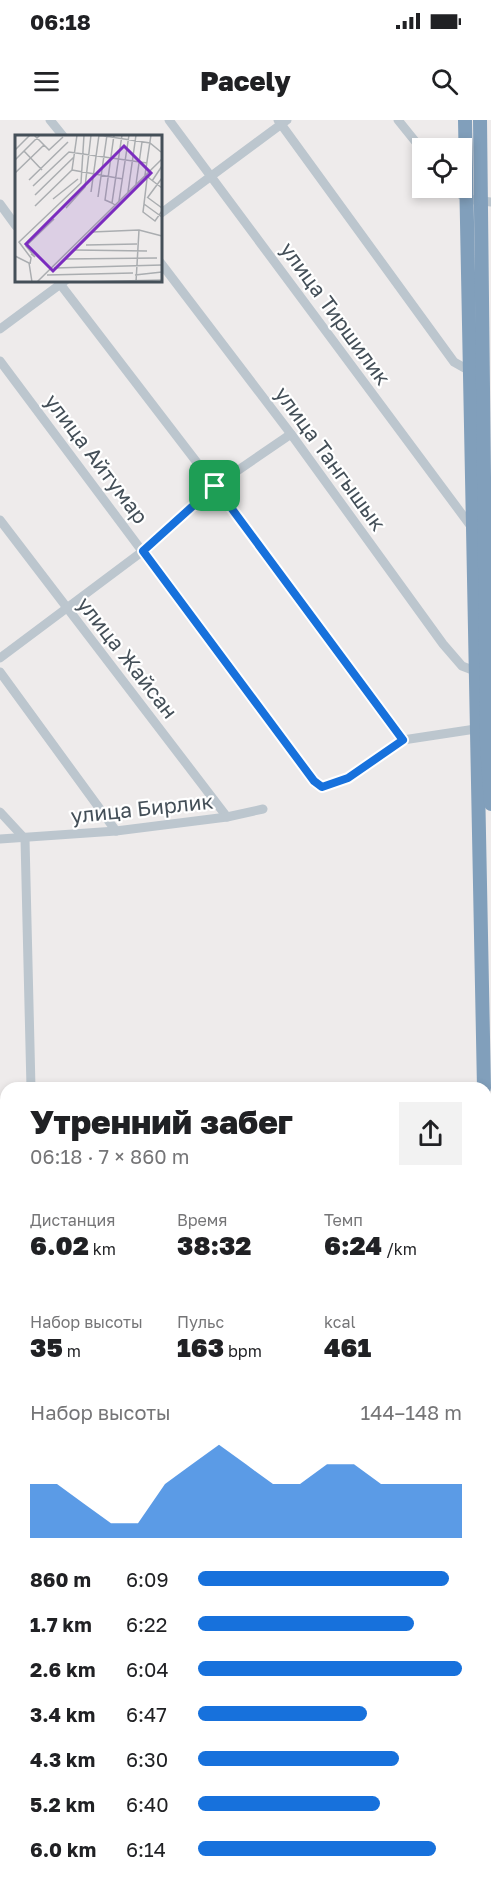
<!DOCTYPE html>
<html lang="ru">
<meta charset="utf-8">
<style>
body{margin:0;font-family:"Golos Text",sans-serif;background:#f2f2f2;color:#202124;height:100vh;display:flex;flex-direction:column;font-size:22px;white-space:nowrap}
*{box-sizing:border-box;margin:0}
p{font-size:20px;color:#757577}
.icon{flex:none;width:33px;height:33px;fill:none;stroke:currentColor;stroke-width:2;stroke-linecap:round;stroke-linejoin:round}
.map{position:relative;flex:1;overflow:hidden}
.details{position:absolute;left:0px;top:962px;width:492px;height:802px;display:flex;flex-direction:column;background:#fff;border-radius:18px 18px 0 0;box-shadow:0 3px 9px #0003}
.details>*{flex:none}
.controls{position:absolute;left:412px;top:18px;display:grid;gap:12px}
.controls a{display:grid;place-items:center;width:60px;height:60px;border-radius:0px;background:#fff;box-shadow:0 3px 9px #0003;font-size:30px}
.pin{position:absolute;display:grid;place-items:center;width:51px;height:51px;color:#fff;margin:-26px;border-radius:12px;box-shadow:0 3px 9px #0006}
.round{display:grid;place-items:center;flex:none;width:63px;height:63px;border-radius:0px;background:#f2f2f2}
.head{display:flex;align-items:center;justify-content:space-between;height:102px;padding:0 30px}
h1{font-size:33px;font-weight:800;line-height:45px}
.figures{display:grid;grid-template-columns:repeat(3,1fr);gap:9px;height:102px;padding:6px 30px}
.figures div{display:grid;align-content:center}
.figures b{font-size:26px;font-weight:800}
.figures small{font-size:16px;font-weight:400}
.figures p{font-size:16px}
.chart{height:168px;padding:12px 30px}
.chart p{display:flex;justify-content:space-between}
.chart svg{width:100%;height:108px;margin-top:6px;fill:#1771dc;opacity:.7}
ul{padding:0 30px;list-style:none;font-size:20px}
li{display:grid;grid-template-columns:96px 72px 1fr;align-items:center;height:45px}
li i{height:15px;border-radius:8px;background:#1771dc}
.status{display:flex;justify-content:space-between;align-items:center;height:42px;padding:0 30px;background:#fff;direction:ltr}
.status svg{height:16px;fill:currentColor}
header{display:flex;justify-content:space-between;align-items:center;height:78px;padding:0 30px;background:#fff;font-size:27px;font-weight:800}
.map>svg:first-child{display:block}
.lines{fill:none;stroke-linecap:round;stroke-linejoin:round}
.minor{stroke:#bcc6ce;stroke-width:9}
.major{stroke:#aabbcb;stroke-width:10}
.highway{stroke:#819fbb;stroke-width:14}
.route-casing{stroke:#fff;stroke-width:12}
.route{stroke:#1771dc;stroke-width:8}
.labels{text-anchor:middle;stroke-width:4.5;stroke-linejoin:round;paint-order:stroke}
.street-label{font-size:21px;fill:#444f58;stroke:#fff}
.inset-road{fill:none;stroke:#aaadb0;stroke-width:1.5}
.view{fill:#7b2cbf;fill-opacity:0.15;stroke:#7b2cbf;stroke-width:3}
.inset-edge{fill:none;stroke:#444f58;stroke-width:3}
</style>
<div class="status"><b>06:18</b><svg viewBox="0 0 49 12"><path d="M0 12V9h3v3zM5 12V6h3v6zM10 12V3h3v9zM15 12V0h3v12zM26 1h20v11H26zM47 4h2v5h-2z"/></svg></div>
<header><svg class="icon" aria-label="menu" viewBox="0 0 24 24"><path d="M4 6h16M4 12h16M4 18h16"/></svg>Pacely<svg class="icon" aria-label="search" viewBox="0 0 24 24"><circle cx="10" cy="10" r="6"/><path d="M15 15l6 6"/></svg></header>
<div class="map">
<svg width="491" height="1763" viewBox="0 0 491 1763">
<rect width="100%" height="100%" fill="#eeebeb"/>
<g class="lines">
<!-- minor -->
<g class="minor">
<path d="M50 0 63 16"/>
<path d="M169 0 473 409"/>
<path d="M278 0 454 242 470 251"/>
<path d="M398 0 423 31"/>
<path d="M452 68 467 79 491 82"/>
<path d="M0 84 16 106"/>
<path d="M160 94 287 0"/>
<path d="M160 142 291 314 443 524 462 546 475 551"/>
<path d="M57 160 215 366 403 620 482 608"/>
<path d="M0 209 66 160"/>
<path d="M0 241 314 661 322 667 348 658 403 620"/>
<path d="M0 400 227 697"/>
<path d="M0 538 143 431 215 366 291 314"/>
<path d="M0 552 116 711"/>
<path d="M0 692 25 719 31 968"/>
<path d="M0 719 116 711 227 697 263 689"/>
<path d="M0 1401H6"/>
<path d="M486 1548 491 1546"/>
<path d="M2 1714H6"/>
<path d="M486 1715 491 1709"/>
<path d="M24 1763V1758"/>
</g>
<!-- major -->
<g class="major">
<path d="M486 1047 491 1043"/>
<path d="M486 1057 491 1053"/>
</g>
<!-- highway -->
<g class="highway">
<path d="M465 0 484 968"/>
<path d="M480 0 487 626 491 684"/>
<path d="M486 1093V1175"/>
<path d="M486 1431 491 1348"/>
<path d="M456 1763 457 1758"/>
<path d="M470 1763V1758"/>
</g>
</g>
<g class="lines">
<defs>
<path id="route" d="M215 366 403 620 348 658 322 667 314 661 143 431Z"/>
</defs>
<!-- route casing -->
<use href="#route" class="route-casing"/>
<!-- route -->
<use href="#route" class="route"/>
</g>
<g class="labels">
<!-- street labels -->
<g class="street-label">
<text transform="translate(335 194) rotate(54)" y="7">улица Тиршилик</text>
<text transform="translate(96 339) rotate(53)" y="7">улица Айтумар</text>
<text transform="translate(330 339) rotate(54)" y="7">улица Тангышык</text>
<text transform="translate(127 538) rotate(52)" y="7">улица Жайсан</text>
<text transform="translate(142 689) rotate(-6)" y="7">улица Бирлик</text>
</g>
</g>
<!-- overview -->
<g transform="translate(15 15)">
<rect width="147" height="147" fill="#eeebeb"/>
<path class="inset-road" d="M19 0 34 15 48 2M83 0 135 8 146 17M136 0 130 40 147 53M0 15 15 0M9 16 27 35M0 25 25 0M57 35 108 44M57 35 62 0M0 38 29 10M132 44 129 69 147 82M14 45 53 7M137 46 147 31M121 49 127 7M18 51 54 17 132 28M76 57 84 0M113 57 121 0M20 60 59 22M83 62 92 0M132 62 147 73M133 62 147 43M38 64 63 44M104 66 114 0M97 68 90 65 99 0M129 69 128 77 140 86 147 76M100 70 97 68 107 0M20 71 57 35M51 73 70 52 76 0M77 97 124 95 147 101M71 110 122 109M60 115 132 116M16 119 20 122 11 111 39 84M0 121 14 128 17 147M49 124 142 123M15 129 16 123 4 107 66 48 69 0M39 133 147 130M32 140 118 138M120 140 147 137M22 147 147 24M64 147 147 145M121 147 124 95"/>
<path class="view" d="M109 11 136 38 38 136 11 109Z"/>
<rect width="147" height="147" class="inset-edge"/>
</g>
</svg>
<div class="controls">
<a><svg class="icon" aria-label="locate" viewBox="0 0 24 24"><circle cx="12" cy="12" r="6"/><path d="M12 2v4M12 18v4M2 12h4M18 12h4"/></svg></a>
</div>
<div class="pin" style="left:215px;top:366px;background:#1e9e55"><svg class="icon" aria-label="arrive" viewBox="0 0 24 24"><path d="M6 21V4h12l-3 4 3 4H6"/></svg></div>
<section class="details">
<div class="head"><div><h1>Утренний забег</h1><p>06:18 · 7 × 860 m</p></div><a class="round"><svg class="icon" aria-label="share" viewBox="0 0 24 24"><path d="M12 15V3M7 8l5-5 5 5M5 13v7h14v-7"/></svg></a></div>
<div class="figures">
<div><p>Дистанция</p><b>6.02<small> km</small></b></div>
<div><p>Время</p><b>38:32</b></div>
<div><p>Темп</p><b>6:24<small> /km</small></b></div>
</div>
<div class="figures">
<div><p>Набор высоты</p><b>35<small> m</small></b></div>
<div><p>Пульс</p><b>163<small> bpm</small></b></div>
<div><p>kcal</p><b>461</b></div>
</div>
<div class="chart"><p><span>Набор высоты</span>144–148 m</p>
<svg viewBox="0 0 160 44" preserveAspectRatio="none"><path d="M0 44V22L10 22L20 30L30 38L40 38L50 22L60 14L70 6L80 14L90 22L100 22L110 14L120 14L130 22L140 22L150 22L160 22V44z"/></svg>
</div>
<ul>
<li><b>860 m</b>6:09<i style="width:95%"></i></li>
<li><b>1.7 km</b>6:22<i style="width:82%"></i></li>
<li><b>2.6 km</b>6:04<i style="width:100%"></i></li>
<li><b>3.4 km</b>6:47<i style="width:64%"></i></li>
<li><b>4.3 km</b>6:30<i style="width:76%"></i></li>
<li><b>5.2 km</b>6:40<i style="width:69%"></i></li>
<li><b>6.0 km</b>6:14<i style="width:90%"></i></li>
</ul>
</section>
</div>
